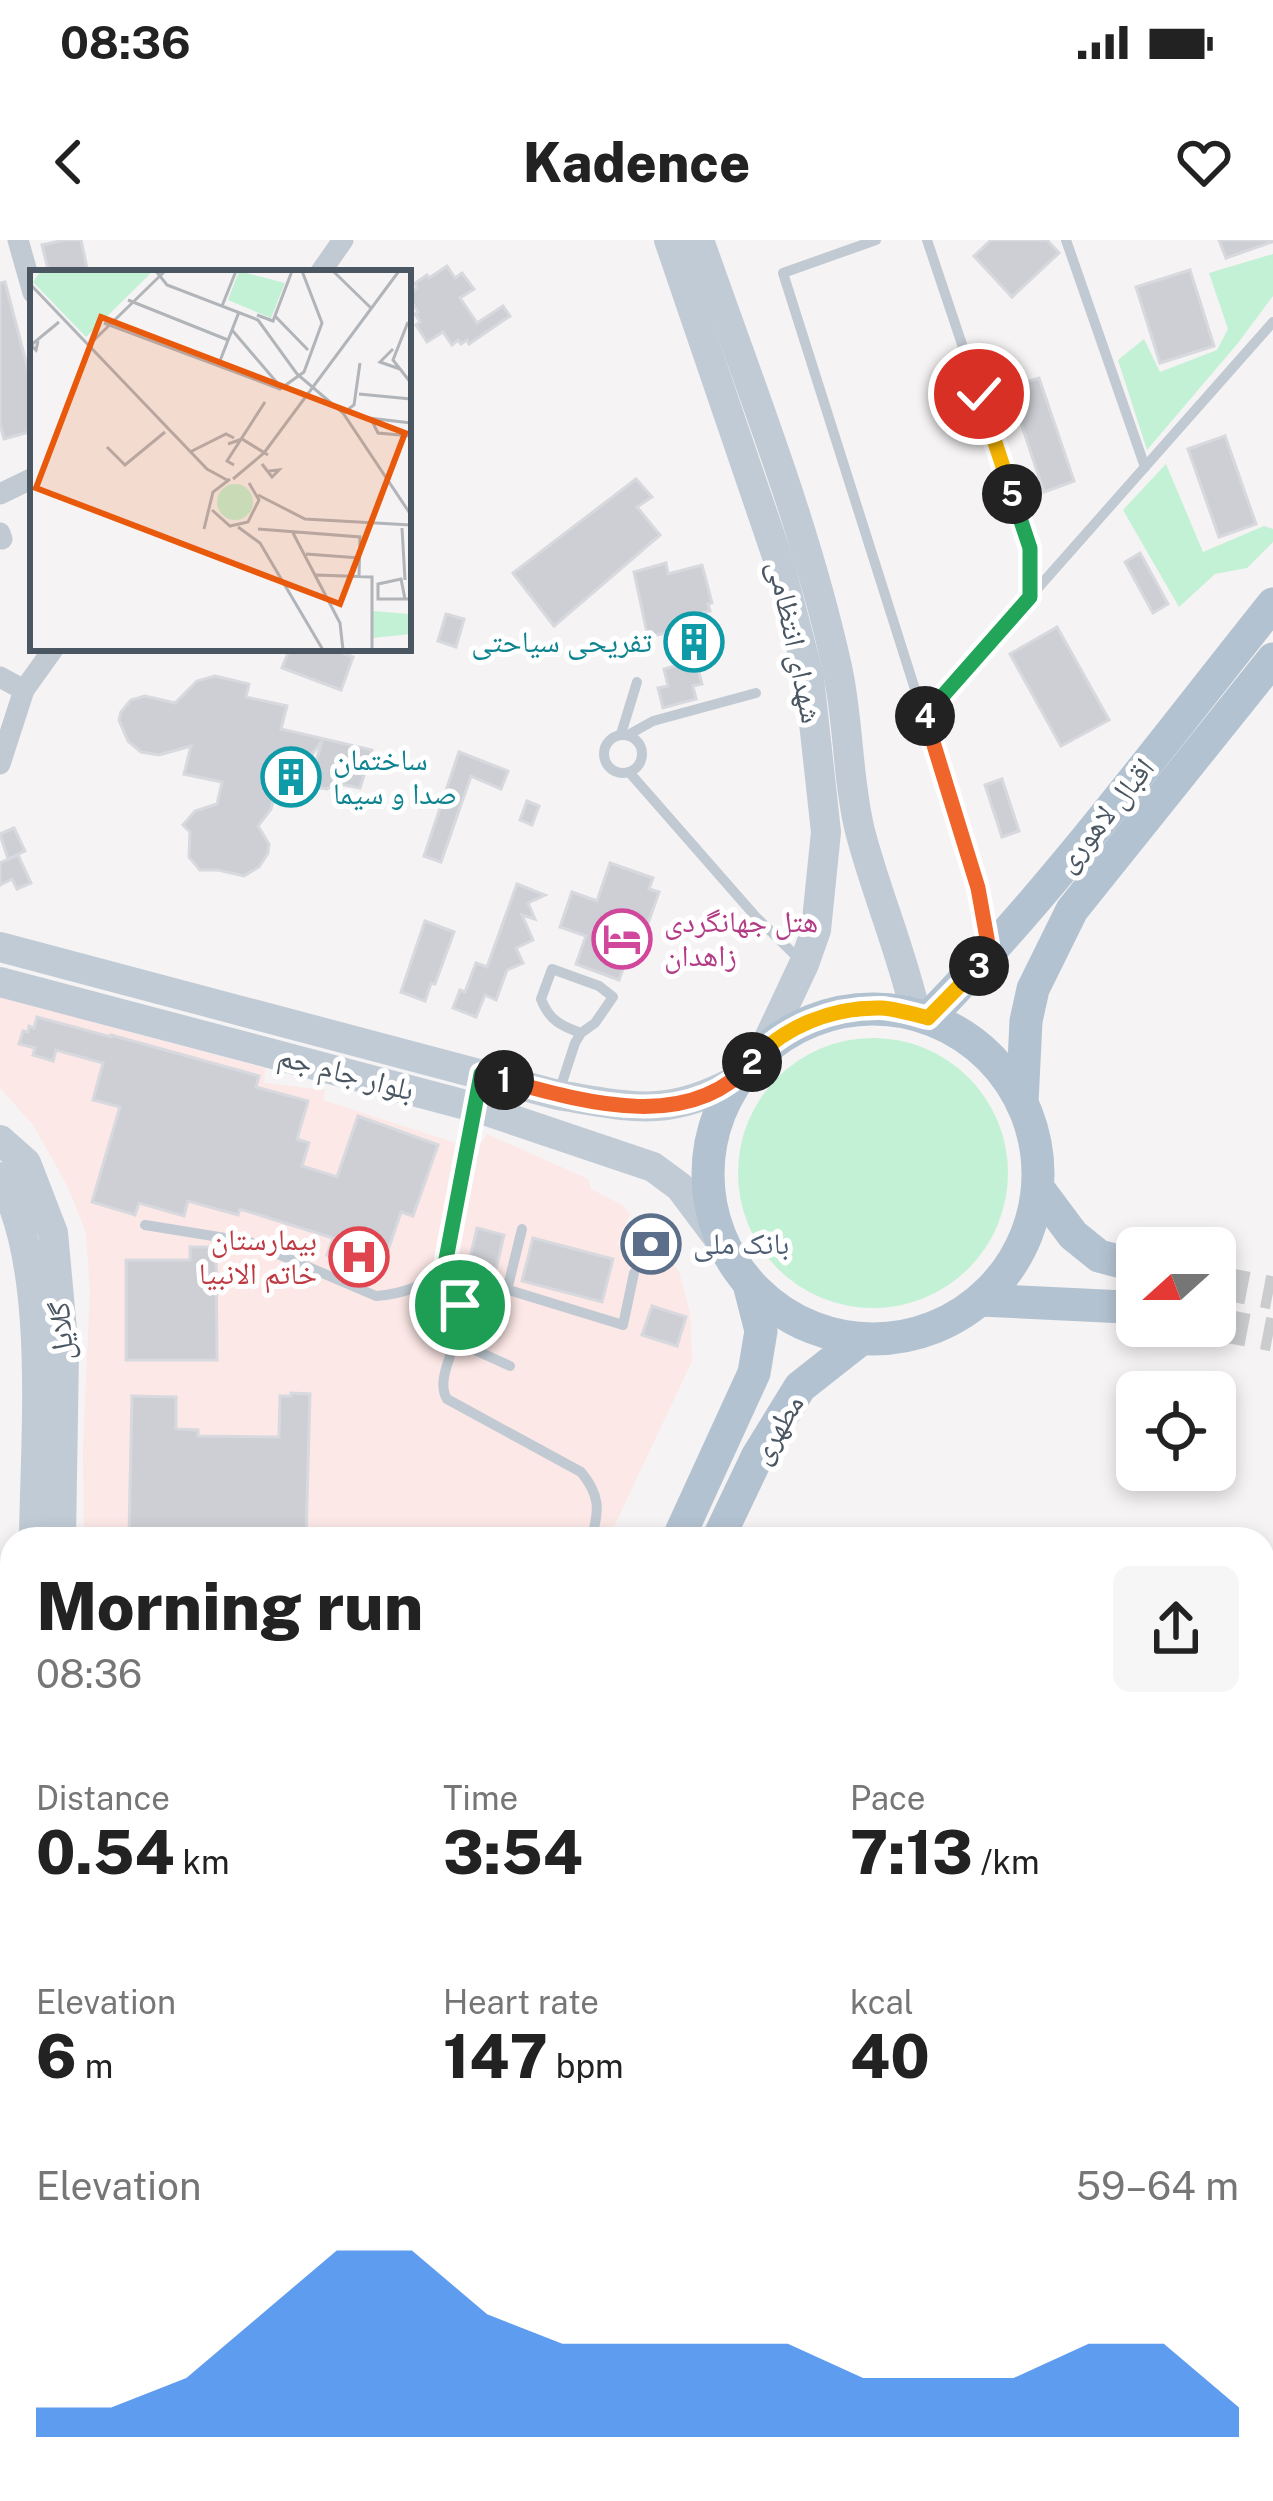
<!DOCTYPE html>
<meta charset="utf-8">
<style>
body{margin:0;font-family:"Public Sans","Noto Naskh Arabic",sans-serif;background:#f6f6f6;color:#222;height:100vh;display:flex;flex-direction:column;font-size:45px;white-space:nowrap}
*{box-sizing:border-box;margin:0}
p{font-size:39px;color:#767676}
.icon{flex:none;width:66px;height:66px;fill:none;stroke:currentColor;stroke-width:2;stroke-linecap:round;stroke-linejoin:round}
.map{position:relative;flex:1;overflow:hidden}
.drawer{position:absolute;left:0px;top:1287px;width:1275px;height:975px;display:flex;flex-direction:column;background:#fff;border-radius:36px 36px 0 0;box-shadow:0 6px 18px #0003}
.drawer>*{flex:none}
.needle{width:78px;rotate:249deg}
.buttons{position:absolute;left:1116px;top:987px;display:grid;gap:24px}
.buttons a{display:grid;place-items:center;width:120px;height:120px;border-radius:18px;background:#fff;box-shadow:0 6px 18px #0003;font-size:60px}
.pin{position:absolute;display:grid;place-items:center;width:102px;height:102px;color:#fff;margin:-51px;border:6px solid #fff;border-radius:50%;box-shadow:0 3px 12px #0007}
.km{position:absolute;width:60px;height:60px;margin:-30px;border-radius:50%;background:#222;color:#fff;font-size:33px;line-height:60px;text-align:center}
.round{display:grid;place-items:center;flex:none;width:126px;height:126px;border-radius:18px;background:#f6f6f6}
.headline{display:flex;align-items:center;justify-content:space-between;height:204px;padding:0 36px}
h1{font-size:66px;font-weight:800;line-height:90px}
.metrics{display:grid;grid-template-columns:repeat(3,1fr);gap:18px;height:204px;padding:12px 36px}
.metrics div{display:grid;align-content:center}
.metrics b{font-size:60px;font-weight:800}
.metrics small{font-size:33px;font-weight:400}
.metrics p{font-size:33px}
.chart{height:336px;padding:24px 36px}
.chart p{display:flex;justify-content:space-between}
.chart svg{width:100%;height:216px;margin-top:12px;fill:#1a73e8;opacity:.7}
.status{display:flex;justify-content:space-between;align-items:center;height:84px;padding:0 60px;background:#fff;direction:ltr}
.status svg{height:33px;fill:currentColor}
header{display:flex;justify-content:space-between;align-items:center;height:156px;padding:0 36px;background:#fff;font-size:54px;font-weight:800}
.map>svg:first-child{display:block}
.medical{fill:#fce8e6}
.green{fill:#c3f1d5}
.building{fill:#cdcfd5;stroke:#d7d9de;stroke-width:3}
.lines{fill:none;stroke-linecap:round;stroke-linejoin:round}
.primary-tunnel{stroke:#caccce;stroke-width:33;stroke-dasharray:33 16;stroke-linecap:butt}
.lane{stroke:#c1cad2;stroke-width:10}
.street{stroke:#c1cad2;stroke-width:21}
.secondary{stroke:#c1cbd6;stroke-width:30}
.primary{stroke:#b3c2d1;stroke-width:33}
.rail-casing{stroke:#b5b8bd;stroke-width:10}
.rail{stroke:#fff;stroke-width:6;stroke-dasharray:18;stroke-linecap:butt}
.split-1-casing{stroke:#fff;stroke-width:24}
.split-2-casing{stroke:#fff;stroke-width:24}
.split-3-casing{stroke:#fff;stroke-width:24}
.split-4-casing{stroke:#fff;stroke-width:24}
.split-5-casing{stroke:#fff;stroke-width:24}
.split-6-casing{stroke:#fff;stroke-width:24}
.split-1{stroke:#22a559;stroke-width:15}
.split-2{stroke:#f0652b;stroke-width:15}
.split-3{stroke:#f5b400;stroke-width:15}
.split-4{stroke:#f0652b;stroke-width:15}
.split-5{stroke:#22a559;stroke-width:15}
.split-6{stroke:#f5b400;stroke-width:15}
.labels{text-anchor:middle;stroke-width:10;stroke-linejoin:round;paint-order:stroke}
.culture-label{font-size:30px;fill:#0d838f;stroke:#fff;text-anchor:end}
.street-label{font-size:30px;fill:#4a5661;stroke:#fff}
.hotel-label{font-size:30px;fill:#b23c85;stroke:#fff;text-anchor:start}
.health-label{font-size:30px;fill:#be3a42;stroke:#fff;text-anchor:end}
.service-label{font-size:30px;fill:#4e5e75;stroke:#fff;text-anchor:start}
.inset-road{fill:none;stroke:#b1b4b9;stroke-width:3}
.view{fill:#e8590c;fill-opacity:0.15;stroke:#e8590c;stroke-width:6}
.inset-edge{fill:none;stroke:#4a5661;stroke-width:6}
</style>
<div class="status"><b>08:36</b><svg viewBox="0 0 49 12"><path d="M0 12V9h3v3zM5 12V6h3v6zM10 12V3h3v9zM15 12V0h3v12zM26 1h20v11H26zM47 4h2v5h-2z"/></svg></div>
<header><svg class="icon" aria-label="back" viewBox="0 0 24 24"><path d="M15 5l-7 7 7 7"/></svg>Kadence<svg class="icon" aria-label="heart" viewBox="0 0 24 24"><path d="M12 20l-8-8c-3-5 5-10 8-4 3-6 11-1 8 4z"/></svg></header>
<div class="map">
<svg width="1273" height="2261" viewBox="0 0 1273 2261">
<rect width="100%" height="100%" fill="#f5f3f3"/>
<!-- medical -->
<path class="medical" d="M0 757 265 828 264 843 325 850 323 860 477 910 487 894 588 939 591 949 622 965 630 974 617 1004 645 1028 661 1005 679 1032 690 1073 692 1121 608 1299H84L83 1208 90 1052 86 993 69 949 34 886 0 848Z"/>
<!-- green -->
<g class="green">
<path d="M1273 14V56L1238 103 1147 210 1118 120 1144 99 1160 132 1217 110 1228 89 1209 33Z"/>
<path d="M1166 224 1203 312 1264 286 1273 289V302L1247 328 1215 334 1179 367 1123 270Z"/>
<circle cx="873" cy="933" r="135"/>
<path d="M0 2235 12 2240V2250H34L59 2261H0Z"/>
</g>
<!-- building -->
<g class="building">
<path d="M65 0H81L88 33H49L42 5Z"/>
<path d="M991 0H1047L1059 13 1012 57 974 16Z"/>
<path d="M1219 0H1272V2L1226 18Z"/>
<path d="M447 26 455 38 462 33 474 49 460 58 477 83 503 66 510 76 469 104 467 100 461 104 458 100 452 105 443 92 427 102 416 85 420 82 415 74 418 72 408 55 417 48 415 43 427 35 429 38Z"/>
<path d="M1190 30 1214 106 1160 123 1136 47Z"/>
<path d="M5 42 31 141 33 140V191L4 199 0 184V43Z"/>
<path d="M1039 138 1074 241 1044 252 1009 147Z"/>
<path d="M1225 196 1256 284 1219 297 1188 209Z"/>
<path d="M636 239 652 257 637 267 660 295 554 386 513 333Z"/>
<path d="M1140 313 1168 364 1153 373 1125 322Z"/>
<path d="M666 323 668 334 702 325 712 363 708 364 710 371 702 373 710 406 693 411 702 444 693 446 696 459 663 468 658 448 668 446 664 429 675 426 666 393 648 397 634 332Z"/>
<path d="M446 374 464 379 456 407 438 401Z"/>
<path d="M1057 387 1109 480 1061 506 1010 414Z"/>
<path d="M290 408H329L353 417 341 450 282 428Z"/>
<path d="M215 436 249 444 246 457 287 466 281 489 372 510 360 548 335 543 327 549 309 546 322 501 286 549 277 547 271 569 258 586 269 604 268 613 259 627 244 636 218 630H200L189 617 190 592 183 585 195 571 217 564 222 542 184 534 191 506 159 515 141 512 128 501 119 480 121 472 131 460 145 456 175 463 197 441Z"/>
<path d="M459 512 508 531 501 549 471 536 441 622 424 616Z"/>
<path d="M1002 539 1019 591 1002 597 985 545Z"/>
<path d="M527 561 539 566 532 585 520 580Z"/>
<path d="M14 588 25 611 8 619 0 594Z"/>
<path d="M18 615 31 643 17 649 12 639 0 645V623Z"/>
<path d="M610 623 653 638 649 649 659 652 636 718 628 715 619 740 576 724 586 696 560 687 572 652 597 661Z"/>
<path d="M517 644 545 655 528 663 535 679 522 675 533 700 516 708 523 723 507 730 496 760 485 755 476 777 453 768 460 750 465 752 476 723 487 727Z"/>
<path d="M425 681 454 692 435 744 431 743 425 761 401 752Z"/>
<path d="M37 777 111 797V795L259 836 256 847 308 861 297 899 309 903 302 926 337 937 358 876 438 905 413 976 401 972 380 1034 327 1015 333 998 240 969 238 975 188 961 184 976 139 963 135 975 92 962 120 867 93 860 103 823 56 810 53 821 33 815 35 808 19 804 23 791 28 792 29 786 34 788Z"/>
<path d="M477 988 504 995 496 1029 469 1022Z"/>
<path d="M533 998 613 1019 602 1062 522 1041Z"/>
<path d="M190 1007H216L217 1120H126V1020H190Z"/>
<path d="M652 1066 686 1077 677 1106 642 1095Z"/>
<path d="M291 1153 310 1154 306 1299H178V1295L129 1294 132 1156 176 1157V1189L198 1190V1196L279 1197 280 1156H291Z"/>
</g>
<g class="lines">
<!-- primary-tunnel -->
<g class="primary-tunnel">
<path d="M1215 1042 1273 1053"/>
<path d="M1215 1084 1273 1095"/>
</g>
<!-- lane -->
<g class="lane">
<path d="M876 0 783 33 978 648 988 706"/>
<path d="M927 0 1030 307V357"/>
<path d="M1066 0 1145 227"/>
<path d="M924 477 1273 82"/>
<path d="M621 494 637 442"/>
<circle cx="623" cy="514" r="19"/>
<path d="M628 495 653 481 756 453"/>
<path d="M629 532 756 677 802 722"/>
<path d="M559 852 575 803 581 793 595 783 613 757 599 746 552 729 541 759C549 780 561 786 581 793"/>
<path d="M473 870 444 1030C444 1061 455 1051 461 1069 464 1078 457 1092 455 1101L510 1126"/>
<path d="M145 985 250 1002 376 1056C404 1054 422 1046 444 1030L623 1085 634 1033"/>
<path d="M507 1050 522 989"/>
<path d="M455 1101C450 1119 437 1143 447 1159L581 1232C600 1255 600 1270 591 1299"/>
</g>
<!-- street -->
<g class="street">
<path d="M18 0 33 53"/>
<path d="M320 33 343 0"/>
<path d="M0 254 33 238"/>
<path d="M0 293 2 299"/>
<path d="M0 437 24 450"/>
<path d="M0 524 24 450 54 408"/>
<path d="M0 1383H12"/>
</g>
<!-- secondary -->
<g class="secondary">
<path d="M669 0 779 322 809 437 826 592 816 690 804 724 764 809"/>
<path d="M699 0C748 141 805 282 837 427 849 481 847 538 860 591 876 653 902 712 916 775"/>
<path d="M0 707 558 855C632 867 666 878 735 841"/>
<path d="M0 742 481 869 653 927 680 947 725 1007"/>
<path d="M0 900 26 923 53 993 64 1112 61 1299"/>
<path d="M0 937C51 1025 35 1197 34 1299"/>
<path d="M0 2170 12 2176"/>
<path d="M0 2212 12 2218"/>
<path d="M80 2250 104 2261"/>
<path d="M168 2250 192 2261"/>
</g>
<!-- primary -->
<g class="primary">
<circle cx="873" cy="934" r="165"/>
<path d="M928 778C1054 649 1161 504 1273 364"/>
<path d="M1022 863 1026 781 1033 749 1072 670 1273 419"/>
<path d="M1038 948 1073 995 1099 1016 1137 1026"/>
<path d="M980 1060 1125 1067"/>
<path d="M678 1299 754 1133 761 1091 749 1044"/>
<path d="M718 1299 757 1217 800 1147 861 1099"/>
<path d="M221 2261 226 2250"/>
<path d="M261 2261 267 2250"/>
</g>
<defs>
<g id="rail">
<path d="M1263 1400 1273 1382"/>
<path d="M1263 1431 1273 1413"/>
<path d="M808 2261 814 2250"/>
<path d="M845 2261 851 2250"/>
</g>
</defs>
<!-- rail casing -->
<use href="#rail" class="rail-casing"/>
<!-- rail -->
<use href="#rail" class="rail"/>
</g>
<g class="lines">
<defs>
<path id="split-1" d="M460 1065C446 1054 444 1047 444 1030L481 834 504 840"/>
<path id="split-2" d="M504 840C584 862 690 894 752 822"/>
<path id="split-3" d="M752 822C784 786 833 767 881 768 897 769 913 774 928 778L979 726"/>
<path id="split-4" d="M925 476 978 648 990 715 979 726"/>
<path id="split-5" d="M925 476 1030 357V308L1012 254"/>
<path id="split-6" d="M979 154 1012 254"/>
</defs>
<!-- split-1 casing -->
<use href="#split-1" class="split-1-casing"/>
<!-- split-2 casing -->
<use href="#split-2" class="split-2-casing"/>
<!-- split-3 casing -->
<use href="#split-3" class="split-3-casing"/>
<!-- split-4 casing -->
<use href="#split-4" class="split-4-casing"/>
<!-- split-5 casing -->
<use href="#split-5" class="split-5-casing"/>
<!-- split-6 casing -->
<use href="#split-6" class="split-6-casing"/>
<!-- split-1 -->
<use href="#split-1" class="split-1"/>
<!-- split-2 -->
<use href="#split-2" class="split-2"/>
<!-- split-3 -->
<use href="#split-3" class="split-3"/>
<!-- split-4 -->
<use href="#split-4" class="split-4"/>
<!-- split-5 -->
<use href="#split-5" class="split-5"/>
<!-- split-6 -->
<use href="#split-6" class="split-6"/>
</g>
<!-- icons -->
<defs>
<symbol id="building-ring" viewBox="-11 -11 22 22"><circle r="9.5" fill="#fff" stroke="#0f9aa8" stroke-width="1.5"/><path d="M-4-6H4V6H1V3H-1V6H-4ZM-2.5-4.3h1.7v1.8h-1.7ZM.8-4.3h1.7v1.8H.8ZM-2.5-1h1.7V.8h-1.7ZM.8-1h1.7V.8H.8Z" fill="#0f9aa8"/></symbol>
<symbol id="hotel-ring" viewBox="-11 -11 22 22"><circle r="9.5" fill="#fff" stroke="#d1479c" stroke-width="1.5"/><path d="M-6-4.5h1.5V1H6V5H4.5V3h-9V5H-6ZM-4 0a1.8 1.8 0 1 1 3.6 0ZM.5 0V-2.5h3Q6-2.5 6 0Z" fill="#d1479c"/></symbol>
<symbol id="bank-ring" viewBox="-11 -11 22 22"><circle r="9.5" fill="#fff" stroke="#5c6f8a" stroke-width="1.5"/><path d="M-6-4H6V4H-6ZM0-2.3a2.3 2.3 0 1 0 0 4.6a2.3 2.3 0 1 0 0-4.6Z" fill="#5c6f8a"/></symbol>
<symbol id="hospital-ring" viewBox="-11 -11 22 22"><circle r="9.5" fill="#fff" stroke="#e0444e" stroke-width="1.5"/><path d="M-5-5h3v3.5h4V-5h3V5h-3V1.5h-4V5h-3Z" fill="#e0444e"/></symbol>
</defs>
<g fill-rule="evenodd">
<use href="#building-ring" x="661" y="369" width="66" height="66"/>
<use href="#building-ring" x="258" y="504" width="66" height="66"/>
<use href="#hotel-ring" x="589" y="666" width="66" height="66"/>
<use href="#bank-ring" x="618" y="971" width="66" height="66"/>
<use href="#hospital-ring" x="326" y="984" width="66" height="66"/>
</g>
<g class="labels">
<!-- culture labels -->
<g class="culture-label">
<text x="652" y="412">تفریحی سیاحتی</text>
<text x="333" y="530" text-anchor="start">ساختمان<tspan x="333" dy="34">صدا و سیما</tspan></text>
</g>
<!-- street labels -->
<g class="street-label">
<text transform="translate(795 402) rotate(78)" y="10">شهدای انتظامی</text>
<text transform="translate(1105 575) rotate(-51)" y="10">اقبال لاهوری</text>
<text transform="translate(346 833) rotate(15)" y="10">بلوار جام جم</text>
<text transform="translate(61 1091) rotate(-94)" y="10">گلایل</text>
<text transform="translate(777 1189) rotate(-59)" y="10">مطهری</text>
</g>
<!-- hotel labels -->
<g class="hotel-label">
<text x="664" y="692">هتل جهانگردی<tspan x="664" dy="34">زاهدان</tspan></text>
</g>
<!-- health labels -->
<g class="health-label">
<text x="317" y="1010">بیمارستان<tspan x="317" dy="34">خاتم الانبیا</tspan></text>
</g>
<!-- service labels -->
<g class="service-label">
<text x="693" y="1014">بانک ملی</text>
</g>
</g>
<!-- overview -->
<g transform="translate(30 30)">
<rect width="381" height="381" fill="#f5f3f3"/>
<path d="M11 1H121V3L56 67 3 12ZM209 1 255 13 241 48 198 30ZM187 232a18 18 0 1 1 36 0a18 18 0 1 1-36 0ZM343 341 379 344 381 364 342 368Z" fill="#c3f1d5"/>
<path class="inset-road" d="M126 1 137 15 228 50 267 104 313 143 381 245M303 1 342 39M0 14 177 199 197 210M98 30 198 70M192 36 206 1M227 45 243 51 262 1M245 46 278 80M378 52 363 90 381 113M74 53 250 119 274 102 292 53 272 1M202 60 249 115M8 71 6 80 1 75 29 52M59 75 135 1M363 79 350 92 370 99M188 96 209 42M329 124 381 129M313 143 324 135 330 93M339 148 381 153M341 149 348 163 381 166M198 174 212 169 238 185M77 177 95 195 135 162M160 182 196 164 204 168M232 194 242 207 249 200 239 201M204 195 197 191 235 132M203 209 234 183 369 1M228 225 275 249 381 255M182 240 200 256 218 252 229 230 219 213M208 257 230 273 293 380M372 258 375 310M174 259 183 222 200 209M228 259 330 267 329 307M263 263 310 353 313 380M276 284 330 288M286 305 342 307V380M375 329 371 309 348 314V329H381"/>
<path class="view" d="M71 47 375 163 310 334 6 218Z"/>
<rect width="381" height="381" class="inset-edge"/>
</g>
</svg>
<div class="buttons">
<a><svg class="needle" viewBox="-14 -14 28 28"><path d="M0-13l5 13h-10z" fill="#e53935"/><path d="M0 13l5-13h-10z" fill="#767676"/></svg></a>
<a><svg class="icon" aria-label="locate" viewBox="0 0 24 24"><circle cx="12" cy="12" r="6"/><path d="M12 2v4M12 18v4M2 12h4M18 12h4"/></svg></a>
</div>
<div class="pin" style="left:460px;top:1065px;background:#1e9e55"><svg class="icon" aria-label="arrive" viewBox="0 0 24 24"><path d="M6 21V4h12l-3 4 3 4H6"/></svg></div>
<div class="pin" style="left:979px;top:154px;background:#d93025"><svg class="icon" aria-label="check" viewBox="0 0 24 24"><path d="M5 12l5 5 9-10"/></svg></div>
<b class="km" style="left:504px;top:840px">1</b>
<b class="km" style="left:752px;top:822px">2</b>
<b class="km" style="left:979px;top:726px">3</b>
<b class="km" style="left:925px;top:476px">4</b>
<b class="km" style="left:1012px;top:254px">5</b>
<section class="drawer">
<div class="headline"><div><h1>Morning run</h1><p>08:36</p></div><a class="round"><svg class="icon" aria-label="share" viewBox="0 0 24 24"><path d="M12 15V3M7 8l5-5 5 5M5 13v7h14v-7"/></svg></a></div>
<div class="metrics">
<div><p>Distance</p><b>0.54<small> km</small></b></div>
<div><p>Time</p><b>3:54</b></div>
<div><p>Pace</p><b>7:13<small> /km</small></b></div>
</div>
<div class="metrics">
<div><p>Elevation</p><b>6<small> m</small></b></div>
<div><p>Heart rate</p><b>147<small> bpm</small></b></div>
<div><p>kcal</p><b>40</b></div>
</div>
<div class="chart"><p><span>Elevation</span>59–64 m</p>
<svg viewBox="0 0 160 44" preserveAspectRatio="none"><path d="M0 44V38L10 38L20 32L30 19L40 6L50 6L60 19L70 25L80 25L90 25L100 25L110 32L120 32L130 32L140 25L150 25L160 38V44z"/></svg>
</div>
</section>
</div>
